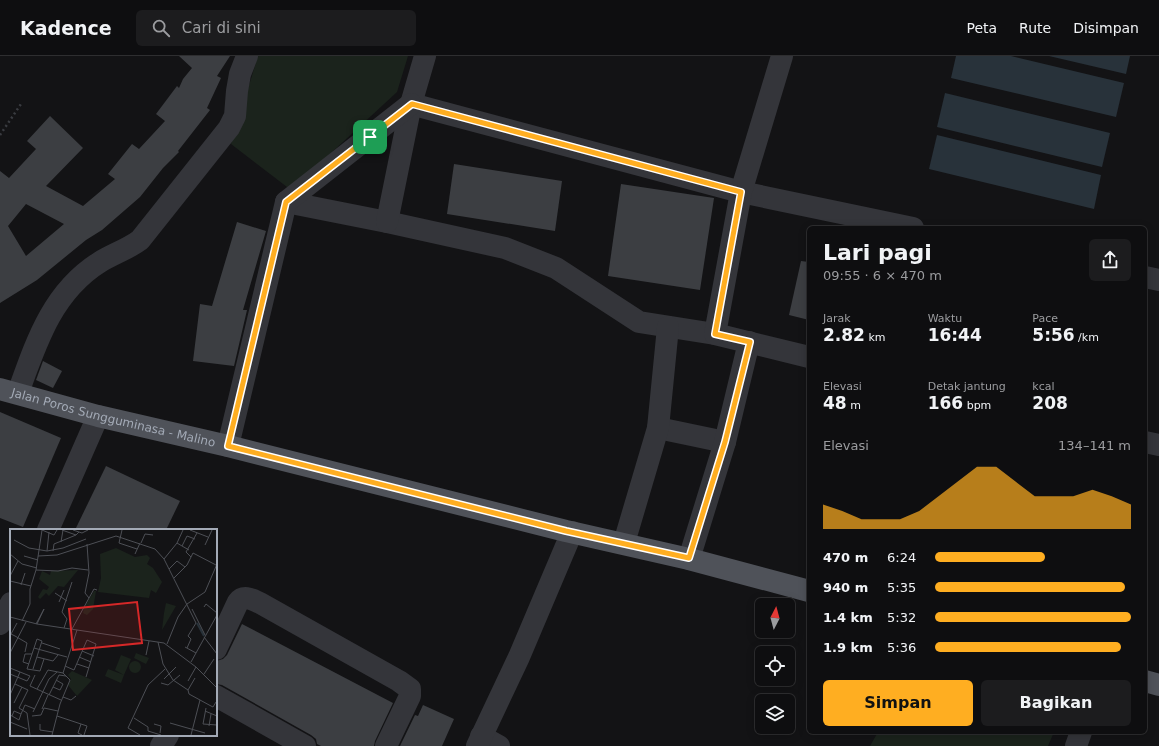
<!DOCTYPE html>
<html lang="id">
<meta charset="utf-8">
<style>
body{margin:0;font-family:"DejaVu Sans",sans-serif;background:#1c1c1e;color:#f1f3f6;height:100vh;display:flex;flex-direction:column;font-size:15px;white-space:nowrap}
*{box-sizing:border-box;margin:0}
p{font-size:13px;color:#9b9c9f}
.icon{flex:none;width:22px;height:22px;fill:none;stroke:currentColor;stroke-width:2;stroke-linecap:round;stroke-linejoin:round}
.map{position:relative;flex:1;overflow:hidden}
.drawer{position:absolute;left:807px;top:170px;width:340px;height:508px;display:flex;flex-direction:column;background:#0e0e10;border-radius:6px;box-shadow:0 2px 10px #0003,0 0 0 1px #2e2e30}
.drawer>*{flex:none}
.needle{width:26px;rotate:6deg}
.fabs{position:absolute;left:755px;top:542px;display:grid;gap:8px}
.fabs a{display:grid;place-items:center;width:40px;height:40px;border-radius:6px;background:#0e0e10;box-shadow:0 2px 10px #0003,0 0 0 1px #2e2e30;font-size:20px}
.pin{position:absolute;display:grid;place-items:center;width:34px;height:34px;color:#fff;margin:-17px;border-radius:8px;box-shadow:0 2px 6px #0006}
.round{display:grid;place-items:center;flex:none;width:42px;height:42px;border-radius:6px;background:#1c1c1e}
.head{display:flex;align-items:center;justify-content:space-between;height:68px;padding:0 16px}
h1{font-size:22px;font-weight:600;line-height:30px}
.stats{display:grid;grid-template-columns:repeat(3,1fr);gap:6px;height:68px;padding:4px 16px}
.stats div{display:grid;align-content:center}
.stats b{font-size:17px;font-weight:600}
.stats small{font-size:11px;font-weight:400}
.stats p{font-size:11px}
.chart{height:112px;padding:8px 16px}
.chart p{display:flex;justify-content:space-between}
.chart svg{width:100%;height:72px;margin-top:4px;fill:#ffae21;opacity:.7}
.primary-button{display:flex;gap:8px;margin-top:auto;padding:8px 16px}
.primary-button a{flex:1;height:46px;border-radius:6px;background:#ffae21;color:#111;font-size:16px;font-weight:600;line-height:46px;text-align:center}
.primary-button a+a{background:#1c1c1e;color:#f1f3f6}
ul{padding:0 16px;list-style:none;font-size:13px}
li{display:grid;grid-template-columns:64px 48px 1fr;align-items:center;height:30px}
li i{height:10px;border-radius:5px;background:#ffae21}
header{display:flex;align-items:center;gap:24px;box-sizing:border-box;height:56px;padding:0 20px;background:#0e0e10;border-bottom:1px solid #2e2e30}
header strong{font-size:19px}
nav{display:flex;gap:22px;margin-inline-start:auto;font-size:14px}
.search{width:280px;height:36px;background:#1c1c1e;display:flex;align-items:center;gap:10px;box-sizing:border-box;padding:0 14px;border-radius:6px;color:#9b9c9f;font-size:15px}
.map>svg:first-child{display:block}
.green{fill:#1b231c}
.water{fill:#28323a}
.building{fill:#3c3e42;fill-rule:evenodd}
.lines{fill:none;stroke-linecap:round;stroke-linejoin:round}
.path{stroke:#3a3c41;stroke-width:2.5;stroke-dasharray:2 3;stroke-linecap:butt}
.minor{stroke:#34353a;stroke-width:22}
.major{stroke:#4f5259;stroke-width:22}
.route-casing{stroke:#fff;stroke-width:8}
.route{stroke:#ffae21;stroke-width:5}
.labels{text-anchor:middle;stroke-width:3;stroke-linejoin:round;paint-order:stroke}
.street-label{font-size:12px;fill:#a3aab6;stroke:#0e0e10}
.inset-river{fill:none;stroke:#28323a;stroke-width:2}
.inset-road{fill:none;stroke:#4d4f55;stroke-width:1}
.view{fill:#d62828;fill-opacity:0.15;stroke:#d62828;stroke-width:2}
.inset-edge{fill:none;stroke:#a3aab6;stroke-width:2}
</style>
<header>
<strong>Kadence</strong>
<div class="search"><svg class="icon" aria-label="search" viewBox="0 0 24 24"><circle cx="10" cy="10" r="6"/><path d="M15 15l6 6"/></svg>Cari di sini</div>
<nav><a>Peta</a><a>Rute</a><a>Disimpan</a></nav>
</header>
<div class="map">
<svg width="1159" height="690" viewBox="0 0 1159 690">
<rect width="100%" height="100%" fill="#131315"/>
<!-- green -->
<g class="green">
<path d="M258 0H408L397 36 291 134 231 88Z"/>
<path d="M878 676H1054L1048 690H870Z"/>
</g>
<!-- water -->
<g class="water">
<path d="M956 0H1011L1124 27 1116 61 951 22Z"/>
<path d="M1049 0H1130L1126 18Z"/>
<path d="M945 37 1110 77 1102 111 937 71Z"/>
<path d="M937 79 1101 119 1094 153 929 113Z"/>
</g>
<!-- building -->
<g class="building">
<path d="M179 0H230L217 20 221 22 207 52 210 54 178 95 179 96 163 112 140 141 102 174 86 184 37 224 0 247V115L9 122 36 93 27 85 50 60 83 92 46 130 83 150 115 123 108 118 132 88 139 93 165 65 156 58 177 30 179 32 183 23 192 12ZM26 148 64 168 26 200 8 170Z"/>
<path d="M454 108 562 125 555 175 447 158Z"/>
<path d="M621 128 714 142 700 234 608 220Z"/>
<path d="M237 166 266 175 243 254H247L234 310 193 305 200 248 212 250Z"/>
<path d="M801 205 809 206V264L789 259Z"/>
<path d="M43 305 62 315 53 332 36 324Z"/>
<path d="M0 356 61 382 23 471 0 462Z"/>
<path d="M106 410 180 445 166 474H75Z"/>
<path d="M242 568 393 647 375 685 374 690H321L317 688 316 683 311 679 222 629 216 628V605L223 603 227 599Z"/>
<path d="M423 649 454 663 442 690H400L415 659 418 660Z"/>
</g>
<g class="lines">
<!-- path -->
<path class="path" d="M0 79 21 48"/>
<!-- minor -->
<g class="minor">
<path d="M411 48 741 136 913 172"/>
<path d="M286 146 387 166 505 192 556 212 639 266 715 278 809 301"/>
<path d="M387 166 411 48 425 0"/>
<path d="M1145 221 1159 224"/>
<path d="M715 278 741 136 782 0"/>
<path d="M18 337C36 287 52 236 100 206 113 198 128 193 140 184L229 72 235 60 237 35 240 18 247 0"/>
<path d="M658 372 725 386"/>
<path d="M1145 386 1159 389"/>
<path d="M228 390 286 146 411 48"/>
<path d="M48 474 98 360"/>
<path d="M624 487 658 372 668 271"/>
<path d="M689 503 725 386 749 286"/>
<path d="M0 568 11 547"/>
<path d="M216 593 238 546C244 538 253 544 260 547L399 625 410 633V640L386 690"/>
<path d="M216 640 305 690"/>
<path d="M481 680 499 690"/>
<path d="M161 690 168 679"/>
<path d="M477 690 519 601 572 476"/>
<path d="M1076 690 1081 676"/>
</g>
<!-- major -->
<g class="major">
<path id="s1" d="M0 333 98 360 228 390 566 475 689 503 809 535"/>
<path d="M1145 625 1159 629"/>
</g>
</g>
<g class="lines">
<defs>
<path id="route" d="M412 48 741 136 715 278 750 286 725 386 689 502 566 475 228 390 286 146Z"/>
</defs>
<!-- route casing -->
<use href="#route" class="route-casing"/>
<!-- route -->
<use href="#route" class="route"/>
</g>
<g class="labels">
<!-- street labels -->
<g class="street-label">
<text dy="4" stroke="none"><textPath href="#s1" startOffset="117">Jalan Poros Sungguminasa - Malino</textPath></text>
</g>
</g>
<!-- overview -->
<g transform="translate(10 473)">
<rect width="207" height="207" fill="#131315"/>
<path d="M106 19 125 28 137 26 140 29 137 35 143 39 152 53 146 64 141 61 139 69 88 63 91 49 90 25ZM68 41 54 58 48 57 39 67 36 64 30 70 28 68 33 60 37 61 39 58 29 50 32 42 40 46 41 42ZM84 62H86L83 80 77 86 73 84 74 79ZM156 74 166 77 152 101 154 84ZM126 124 139 129 136 135 124 129ZM111 126 121 130 114 146 105 141ZM119 138a6 6 0 1 1 12 0a6 6 0 1 1-12 0ZM98 140 114 146 111 154 95 147ZM62 142 82 151 67 167 58 156 61 150 58 146Z" fill="#1b231c"/>
<path class="inset-river" d="M187 94 194 107"/>
<path class="inset-road" d="M32 1 44 6 47 1M52 1 66 6 69 3M63 1 72 4 78 1M112 1 109 14 127 20M180 1 198 8M4 11 19 19 37 22 53 19 76 10M51 13 53 1M131 14 135 5 143 6M195 16 202 1M172 17 167 14 173 1M179 21 172 17 177 7 185 10M37 22 39 3M43 22 44 15 66 6M0 25 12 35 27 39M125 25 130 14M14 27 28 31M28 27 47 26 106 7 145 20 154 30 186 94 178 107 181 110 177 119M181 28 176 23 187 4M154 30 167 14M159 40 167 32 175 38M26 41 48 42 62 39 78 41M0 47 8 32M164 49 177 36 183 24 206 36M0 52 21 57M11 56 15 44M45 64 57 72M79 69 84 60 87 61M49 73 54 61M194 78 196 75 207 84M182 80 195 106M0 88 27 95 154 114 186 138 207 159M12 92 20 75V60L26 41 32 1M26 95 34 80 27 95M54 99 57 90 52 83 62 53M62 100 79 69 75 64 79 44 77 15M1 105 7 94M0 108 1 105 5 107 17 114 15 123M194 108 207 125M148 113 153 135 163 151 178 161 179 165 201 177 203 178 206 173M32 114 50 120M157 115 168 88 177 75 195 63 207 35M175 118 186 124M24 119 57 128M72 122 84 127M0 124 16 93M136 126 139 112M27 128 43 132 48 126M69 128 81 133M181 133 207 86M19 135 13 133 15 125H22M67 135 79 139M55 137 64 141 77 111 86 115 76 148M0 139 10 143 0 166M23 140 32 112 27 110 17 140 30 142 34 130M0 145 17 152 20 147 10 143M194 145 204 130M25 146 20 157 51 171M154 150 166 138M178 152 186 138M151 154 158 156 170 146M5 155 18 161 9 179 17 184 20 206M43 158 50 161 53 155 46 151M27 160 38 141 53 144M178 161 185 149M39 166 49 146 56 147M53 168 61 171 66 167M4 174 12 158M196 179 193 195 207 196M32 180 38 166M195 182 207 187M23 183 39 150 47 143M0 186 2 187 4 182 11 185 15 176 25 180M2 187 9 191 11 185M22 187 31 186 34 179 48 182M47 187 77 197 74 206M124 189 138 198V202L151 206M0 193 17 200M160 194 195 204M30 195V201L43 203M71 195 68 204 72 206M144 195 151 197 150 204M199 197 201 185M42 206 50 175 60 151 53 144 67 101M130 206 118 199 138 156 155 140M181 206 190 171"/>
<path class="view" d="M127 73 132 114 63 121 59 80Z"/>
<rect width="207" height="207" class="inset-edge"/>
</g>
</svg>
<div class="fabs">
<a><svg class="needle" viewBox="-14 -14 28 28"><path d="M0-13l5 13h-10z" fill="#e53935"/><path d="M0 13l5-13h-10z" fill="#9b9c9f"/></svg></a>
<a><svg class="icon" aria-label="locate" viewBox="0 0 24 24"><circle cx="12" cy="12" r="6"/><path d="M12 2v4M12 18v4M2 12h4M18 12h4"/></svg></a>
<a><svg class="icon" aria-label="layers" viewBox="0 0 24 24"><path d="M12 4l9 5-9 5-9-5zM3 14l9 5 9-5"/></svg></a>
</div>
<div class="pin" style="left:370px;top:81px;background:#1e9e55"><svg class="icon" aria-label="arrive" viewBox="0 0 24 24"><path d="M6 21V4h12l-3 4 3 4H6"/></svg></div>
<section class="drawer">
<div class="head"><div><h1>Lari pagi</h1><p>09:55 · 6 × 470 m</p></div><a class="round"><svg class="icon" aria-label="share" viewBox="0 0 24 24"><path d="M12 15V3M7 8l5-5 5 5M5 13v7h14v-7"/></svg></a></div>
<div class="stats">
<div><p>Jarak</p><b>2.82<small> km</small></b></div>
<div><p>Waktu</p><b>16:44</b></div>
<div><p>Pace</p><b>5:56<small> /km</small></b></div>
</div>
<div class="stats">
<div><p>Elevasi</p><b>48<small> m</small></b></div>
<div><p>Detak jantung</p><b>166<small> bpm</small></b></div>
<div><p>kcal</p><b>208</b></div>
</div>
<div class="chart"><p><span>Elevasi</span>134–141 m</p>
<svg viewBox="0 0 160 44" preserveAspectRatio="none"><path d="M0 44V29L10 33L20 38L30 38L40 38L50 33L60 24L70 15L80 6L90 6L100 15L110 24L120 24L130 24L140 20L150 24L160 29V44z"/></svg>
</div>
<ul>
<li><b>470 m</b>6:24<i style="width:56%"></i></li>
<li><b>940 m</b>5:35<i style="width:97%"></i></li>
<li><b>1.4 km</b>5:32<i style="width:100%"></i></li>
<li><b>1.9 km</b>5:36<i style="width:95%"></i></li>
</ul>
<div class="primary-button"><a>Simpan</a><a>Bagikan</a></div>
</section>
</div>
